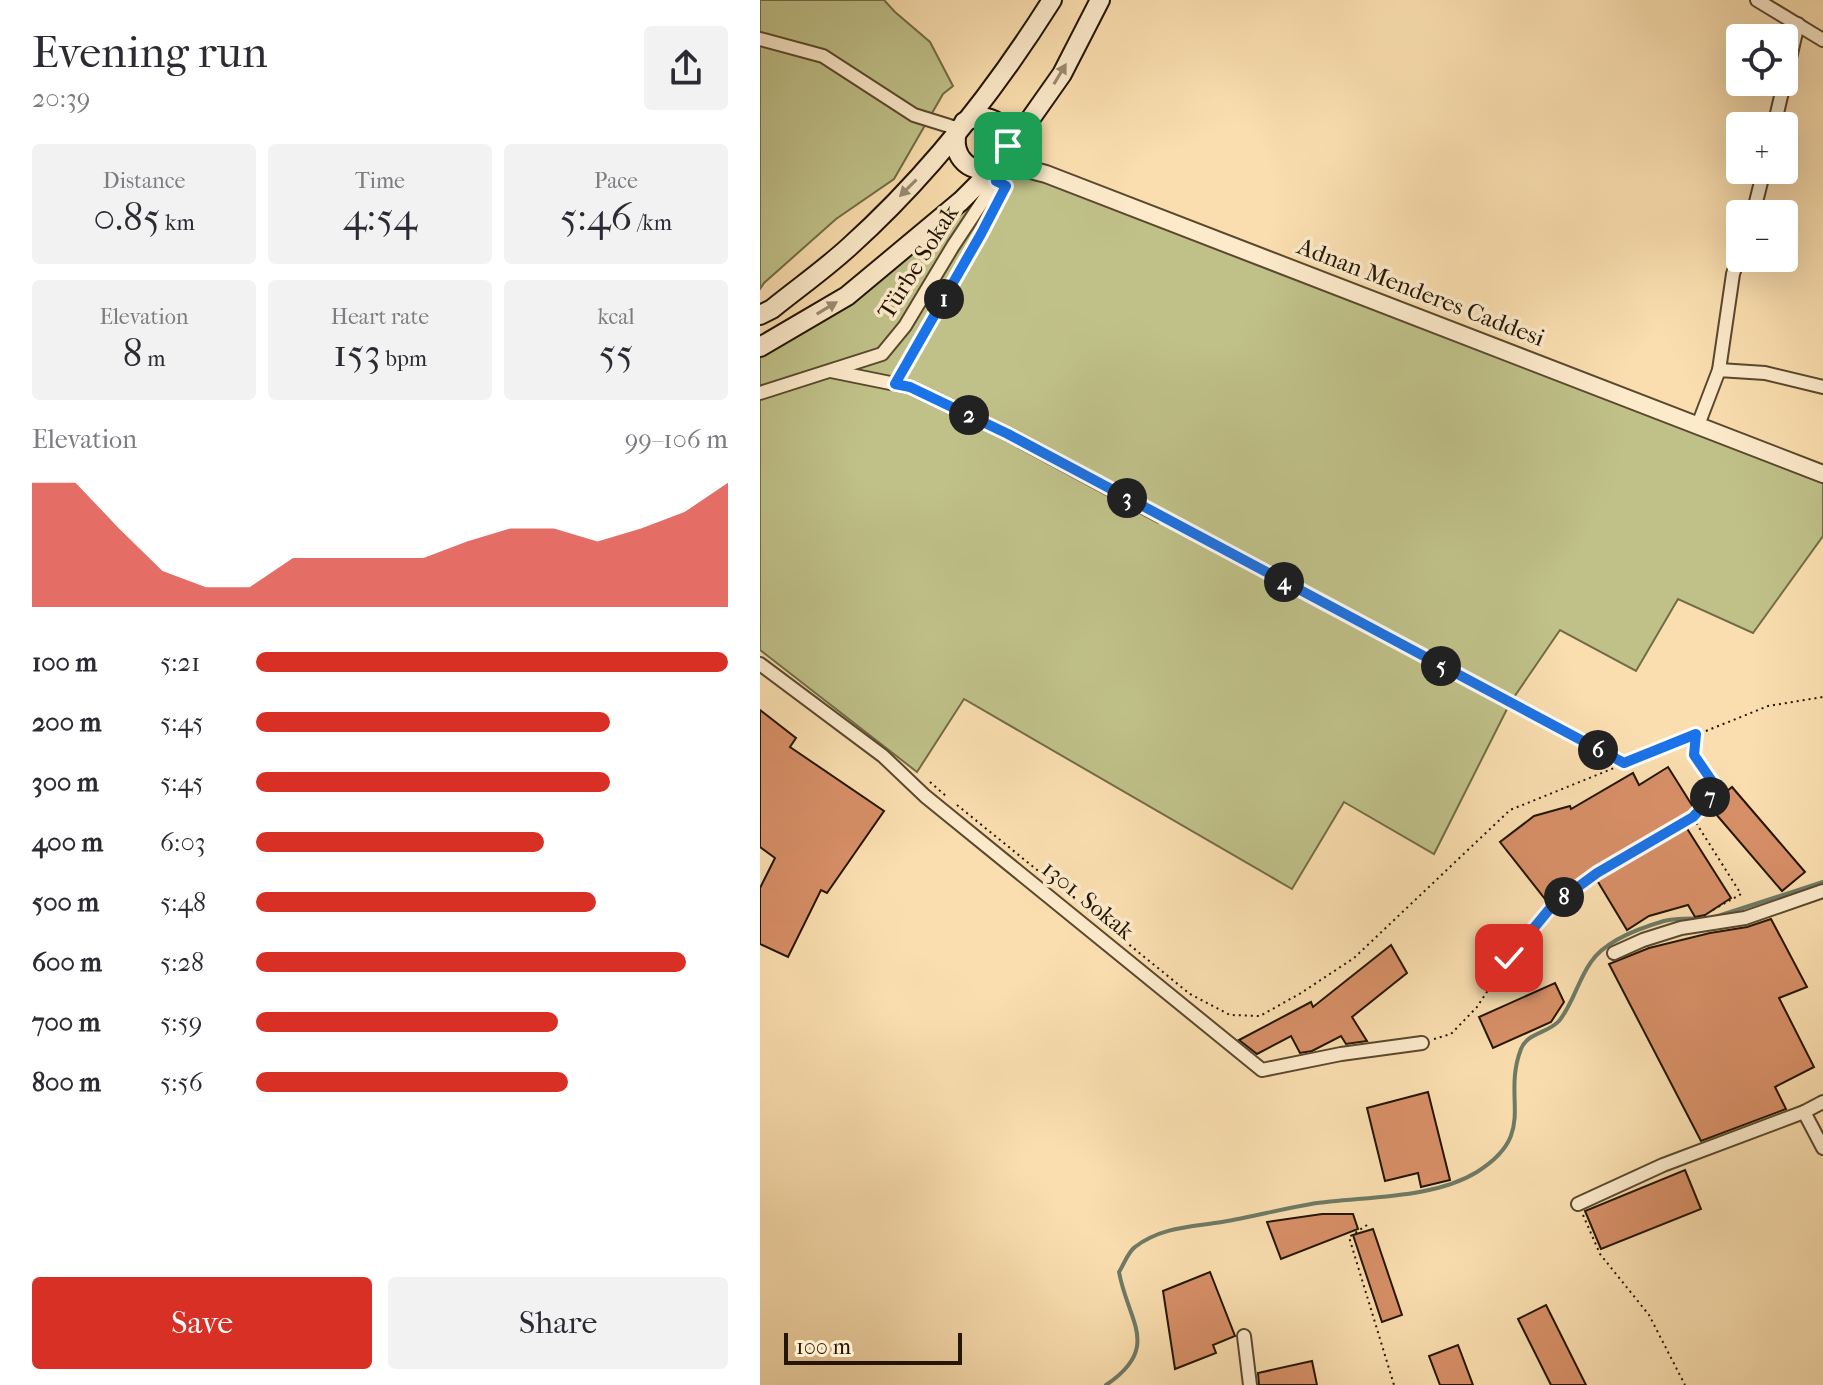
<!DOCTYPE html>
<meta charset="utf-8">
<style>
body{margin:0;font-family:"IM FELL French Canon",serif;background:#f2f2f3;color:#2b2b33;height:100vh;display:flex;flex-direction:column;font-size:30px;white-space:nowrap}
*{box-sizing:border-box;margin:0}
p{font-size:26px;color:#7c7c81}
.icon{flex:none;width:44px;height:44px;fill:none;stroke:currentColor;stroke-width:2;stroke-linecap:round;stroke-linejoin:round}
.map{position:relative;flex:1;overflow:hidden}
.side{display:flex;flex-direction:column;background:#fff;width:760px}
.side>*{flex:none}
.buttons{position:absolute;left:966px;top:24px;display:grid;gap:16px}
.buttons a{display:grid;place-items:center;width:72px;height:72px;border-radius:8px;background:#fff;box-shadow:0 8px 32px #0002;font-size:40px}
.scale{position:absolute;left:24px;bottom:20px;width:178px;box-sizing:border-box;padding-left:8px;border:4px solid #241603;border-top:0;font-size:22px;line-height:28px;white-space:nowrap;color:#241603;-webkit-text-stroke:6px #fceacb;paint-order:stroke}
.pin{position:absolute;display:grid;place-items:center;width:68px;height:68px;color:#fff;margin:-34px;border-radius:16px;box-shadow:0 4px 12px #0006}
.km{position:absolute;width:40px;height:40px;margin:-20px;border-radius:50%;background:#222;color:#fff;font-size:22px;line-height:40px;text-align:center}
.round{display:grid;place-items:center;flex:none;width:84px;height:84px;border-radius:8px;background:#f2f2f3}
.headline{display:flex;align-items:center;justify-content:space-between;height:136px;padding:0 32px}
h1{font-size:44px;font-weight:600;line-height:60px}
.figures{display:grid;grid-template-columns:repeat(3,1fr);gap:12px;height:136px;padding:8px 32px}
.figures div{display:grid;align-content:center;border-radius:8px;background:#f2f2f3;text-align:center}
.figures b{font-size:40px;font-weight:600}
.figures small{font-size:22px;font-weight:400}
.figures p{font-size:22px}
.chart{height:224px;padding:16px 32px}
.chart p{display:flex;justify-content:space-between}
.chart svg{width:100%;height:144px;margin-top:8px;fill:#d93025;opacity:.7}
.cta{display:flex;gap:16px;margin-top:auto;padding:16px 32px}
.cta a{flex:1;height:92px;border-radius:8px;background:#d93025;color:#fff;font-size:32px;font-weight:600;line-height:92px;text-align:center}
.cta a+a{background:#f2f2f3;color:#2b2b33}
ul{padding:0 32px;list-style:none;font-size:26px}
li{display:grid;grid-template-columns:128px 96px 1fr;align-items:center;height:60px}
li i{height:20px;border-radius:10px;background:#d93025}
main{display:flex;flex:1;min-height:0}
.map>svg:first-child{display:block}
.green{fill:#c0c189;stroke:#726c46;stroke-width:2}
.lines{fill:none;stroke-linecap:round;stroke-linejoin:round}
.stream{stroke:#6e7a65;stroke-width:4}
.building{fill:#d78f67;stroke:#241603;stroke-width:2}
.minor-casing{stroke:#5a482e;stroke-width:16}
.tertiary-casing{stroke:#5a482e;stroke-width:20}
.secondary-casing{stroke:#241603;stroke-width:22}
.path{stroke:#241603;stroke-width:2;stroke-dasharray:2 4;stroke-linecap:butt}
.minor{stroke:#fceacb;stroke-width:12}
.tertiary{stroke:#fceacb;stroke-width:16}
.secondary{stroke:#fceacb;stroke-width:18}
.oneway{fill:#9b8b71}
.route-casing{stroke:#fff;stroke-width:16}
.route{stroke:#1a73e8;stroke-width:10}
.labels{text-anchor:middle;stroke-width:7;stroke-linejoin:round;paint-order:stroke}
.street-label{font-size:24px;fill:#241603;stroke:#fceacb}
</style>
<main>
<section class="side">
<div class="headline"><div><h1>Evening run</h1><p>20:39</p></div><a class="round"><svg class="icon" aria-label="share" viewBox="0 0 24 24"><path d="M12 15V3M7 8l5-5 5 5M5 13v7h14v-7"/></svg></a></div>
<div class="figures">
<div><p>Distance</p><b>0.85<small> km</small></b></div>
<div><p>Time</p><b>4:54</b></div>
<div><p>Pace</p><b>5:46<small> /km</small></b></div>
</div>
<div class="figures">
<div><p>Elevation</p><b>8<small> m</small></b></div>
<div><p>Heart rate</p><b>153<small> bpm</small></b></div>
<div><p>kcal</p><b>55</b></div>
</div>
<div class="chart"><p><span>Elevation</span>99–106 m</p>
<svg viewBox="0 0 160 44" preserveAspectRatio="none"><path d="M0 44V6L10 6L20 20L30 33L40 38L50 38L60 29L70 29L80 29L90 29L100 24L110 20L120 20L130 24L140 20L150 15L160 6V44z"/></svg>
</div>
<ul>
<li><b>100 m</b>5:21<i style="width:100%"></i></li>
<li><b>200 m</b>5:45<i style="width:75%"></i></li>
<li><b>300 m</b>5:45<i style="width:75%"></i></li>
<li><b>400 m</b>6:03<i style="width:61%"></i></li>
<li><b>500 m</b>5:48<i style="width:72%"></i></li>
<li><b>600 m</b>5:28<i style="width:91%"></i></li>
<li><b>700 m</b>5:59<i style="width:64%"></i></li>
<li><b>800 m</b>5:56<i style="width:66%"></i></li>
</ul>
<div class="cta"><a>Save</a><a>Share</a></div>
</section>
<div class="map">
<svg width="1063" height="1385" viewBox="0 0 1063 1385">
<rect width="100%" height="100%" fill="#fadeaf"/>
<filter id="stains"><feTurbulence type="fractalNoise" baseFrequency=".0025" numOctaves="4"/><feColorMatrix values="0 0 0 0 .2 0 0 0 0 .09 0 0 0 0 .02 0 0 0 .5 -.17"/></filter>
<radialGradient id="worn" r=".72"><stop offset=".6" stop-color="#630" stop-opacity="0"/><stop offset="1" stop-color="#630" stop-opacity=".3"/></radialGradient>
<!-- green -->
<g class="green">
<path d="M0 0H124L135 12 170 42 193 86 183 94 134 179 76 219 4 283 0 289Z"/>
<path d="M240 162 1063 483V536L993 633 918 599 876 671 800 630 750 703 674 854 584 802 532 889 204 699 157 772 0 650V348L52 326Z"/>
</g>
<g class="lines">
<!-- stream -->
<g class="stream">
<path d="M955 917 1063 882"/>
<path d="M346 1385C402 1347 368 1322 359 1272 364 1264 368 1252 375 1247 401 1227 431 1227 462 1222 492 1217 521 1209 551 1204 603 1196 671 1200 717 1172 779 1133 741 1101 761 1049 767 1033 788 1033 799 1021 813 1004 818 980 831 962 845 941 880 928 904 921 917 918 933 919 946 918"/>
</g>
</g>
<!-- building -->
<g class="building">
<path d="M0 710 36 738 30 747 124 811 67 893 61 890 28 957 0 944V888L15 858 0 847Z"/>
<path d="M908 767 935 810 921 819 971 898 945 915 935 917 928 905 889 916 867 930 832 872 789 904 740 842 774 816 810 806 811 809 873 773 879 785Z"/>
<path d="M972 787 1045 872 1022 891 949 806Z"/>
<path d="M1011 919 1047 987 1019 998 1054 1067 1015 1087 1026 1109 941 1141 849 964 889 948 950 933 987 927Z"/>
<path d="M631 945 647 973 592 1017 607 1041 586 1044 581 1036 552 1051 540 1053 531 1036 497 1054 479 1040 551 1002 553 1007Z"/>
<path d="M795 983 804 1002 791 1022 733 1048 719 1017Z"/>
<path d="M668 1092 690 1180 661 1187 658 1173 625 1181 607 1108Z"/>
<path d="M925 1170 941 1209 841 1249 825 1211Z"/>
<path d="M562 1214H593L598 1229 521 1259 507 1222Z"/>
<path d="M613 1229 642 1315 622 1322 593 1235Z"/>
<path d="M450 1272 475 1336 453 1345 456 1353 415 1369 403 1291Z"/>
<path d="M786 1305 826 1385H791L758 1319Z"/>
<path d="M698 1345 713 1385H680L669 1356Z"/>
<path d="M552 1361 557 1385H499L498 1373Z"/>
</g>
<g class="lines">
<defs>
<g id="minor">
<path d="M997 0 1063 40"/>
<path d="M0 39 63 56 154 115 199 129"/>
<path d="M1014 126 1038 24"/>
<path d="M993 214 1004 170"/>
<path d="M959 370 973 274 980 253"/>
<path d="M71 371 150 387 248 434 400 516"/>
<path d="M0 393 122 354 145 326 193 246 236 181 240 164"/>
<path d="M938 425 959 370 1005 373 1063 387"/>
<path d="M0 664 123 756 165 796 502 1070 581 1054 662 1043"/>
<path d="M854 953 883 940 921 928 985 918 1063 891"/>
<path d="M1044 1112 1063 1148"/>
<path d="M818 1204 903 1165 1044 1112 1063 1102"/>
<path d="M484 1336 490 1385"/>
</g>
<path id="tertiary" d="M240 162 286 174 1063 474"/>
<g id="secondary">
<path d="M204 122C229 109 254 126 246 154"/>
<path d="M198 129C188 156 213 180 238 164"/>
<path d="M0 315 12 309C38 288 65 269 89 247 168 176 236 89 292 0"/>
<path d="M0 347 87 296 201 201 240 162 302 74 340 0"/>
</g>
</defs>
<!-- minor casing -->
<use href="#minor" class="minor-casing"/>
<!-- tertiary casing -->
<use href="#tertiary" class="tertiary-casing"/>
<!-- secondary casing -->
<use href="#secondary" class="secondary-casing"/>
<!-- path -->
<g class="path">
<path d="M142 373 237 204"/>
<path d="M409 521 863 763"/>
<path d="M170 782 186 796"/>
<path d="M197 805 430 994 470 1015 500 1016 541 993 594 958 750 810 1008 706 1063 697"/>
<path d="M933 818 981 894 953 910"/>
<path d="M674 1039 691 1034 717 1007 749 958 792 906 837 873 933 817 947 802 956 787 934 755 936 735"/>
<path d="M823 1215 840 1254 889 1315 925 1385"/>
<path d="M607 1225 589 1237 634 1385"/>
</g>
<!-- minor -->
<use href="#minor" class="minor"/>
<!-- tertiary -->
<use href="#tertiary" class="tertiary"/>
<!-- secondary -->
<use href="#secondary" class="secondary"/>
</g>
<!-- one-way arrows -->
<defs><path id="oneway-solid" d="M-6-.8H1V-3.2L6.5 0L1 3.2V.8H-6Z" transform="scale(2)"/></defs>
<g class="oneway">
<use href="#oneway-solid" transform="translate(300 74) rotate(-59)"/>
<use href="#oneway-solid" transform="translate(148 188) rotate(135)"/>
<use href="#oneway-solid" transform="translate(67 308) rotate(-31)"/>
</g>
<g class="lines">
<defs>
<path id="route" d="M248 146 236 181 246 186 221 234 135 384 150 387 248 434 864 763 936 734 934 755 956 787 947 802 933 817 837 873 792 906 749 958"/>
</defs>
<!-- route casing -->
<use href="#route" class="route-casing"/>
<!-- route -->
<use href="#route" class="route"/>
</g>
<g class="labels">
<!-- street labels -->
<g class="street-label">
<text transform="translate(158 262) rotate(-58)" y="8">Türbe Sokak</text>
<text transform="translate(661 292) rotate(21)" y="8">Adnan Menderes Caddesi</text>
<text transform="translate(328 900) rotate(39)" y="8">1301. Sokak</text>
</g>
</g>
<rect width="100%" height="100%" filter="url(#stains)"/>
<rect width="100%" height="100%" fill="url(#worn)"/>
</svg>
<div class="buttons">
<a><svg class="icon" aria-label="locate" viewBox="0 0 24 24"><circle cx="12" cy="12" r="6"/><path d="M12 2v4M12 18v4M2 12h4M18 12h4"/></svg></a>
<a>+</a>
<a>−</a>
</div>
<div class="scale">100 m</div>
<div class="pin" style="left:248px;top:146px;background:#1e9e55"><svg class="icon" aria-label="arrive" viewBox="0 0 24 24"><path d="M6 21V4h12l-3 4 3 4H6"/></svg></div>
<div class="pin" style="left:749px;top:958px;background:#d93025"><svg class="icon" aria-label="check" viewBox="0 0 24 24"><path d="M5 12l5 5 9-10"/></svg></div>
<b class="km" style="left:184px;top:299px">1</b>
<b class="km" style="left:209px;top:415px">2</b>
<b class="km" style="left:367px;top:498px">3</b>
<b class="km" style="left:524px;top:582px">4</b>
<b class="km" style="left:681px;top:666px">5</b>
<b class="km" style="left:838px;top:750px">6</b>
<b class="km" style="left:950px;top:797px">7</b>
<b class="km" style="left:804px;top:897px">8</b>
</div>
</main>
